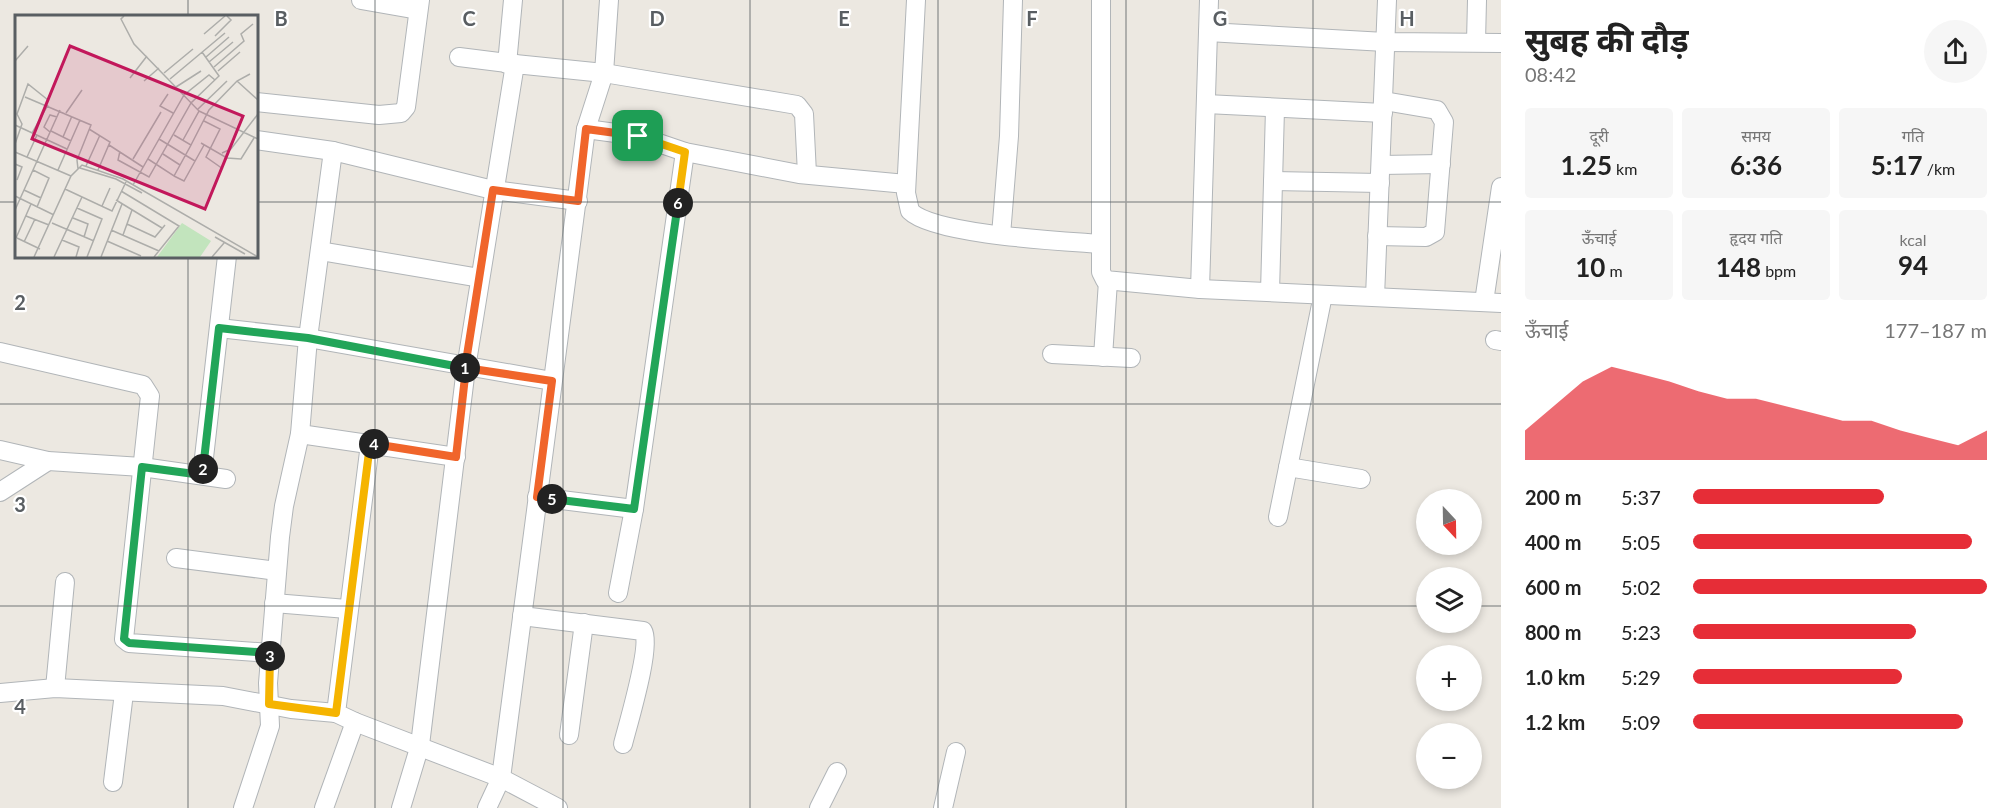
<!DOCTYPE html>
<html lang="hi">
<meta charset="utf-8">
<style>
body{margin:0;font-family:Lato,"Noto Sans Devanagari",sans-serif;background:#f6f6f6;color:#222;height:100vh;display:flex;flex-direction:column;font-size:22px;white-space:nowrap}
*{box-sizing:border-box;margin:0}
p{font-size:20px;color:#767676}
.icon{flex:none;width:33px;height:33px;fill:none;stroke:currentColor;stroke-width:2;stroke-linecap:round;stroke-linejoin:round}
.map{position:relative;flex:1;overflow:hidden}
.drawer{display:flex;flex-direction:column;background:#fff;width:510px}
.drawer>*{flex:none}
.needle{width:39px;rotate:158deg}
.fabs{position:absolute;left:1416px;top:489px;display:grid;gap:12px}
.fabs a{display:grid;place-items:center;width:66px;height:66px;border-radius:50%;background:#fff;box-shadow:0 3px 9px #0003;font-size:30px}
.pin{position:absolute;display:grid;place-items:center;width:51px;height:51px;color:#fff;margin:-26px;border-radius:12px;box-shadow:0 3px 9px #0006}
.km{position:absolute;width:30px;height:30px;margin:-15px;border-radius:50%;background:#222;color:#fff;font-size:16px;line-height:30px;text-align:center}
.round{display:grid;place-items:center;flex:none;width:63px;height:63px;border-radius:32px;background:#f6f6f6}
.head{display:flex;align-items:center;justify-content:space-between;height:102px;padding:0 24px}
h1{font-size:33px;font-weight:700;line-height:45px}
.metrics{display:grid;grid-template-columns:repeat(3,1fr);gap:9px;height:102px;padding:6px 24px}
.metrics div{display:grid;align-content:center;border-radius:6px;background:#f6f6f6;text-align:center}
.metrics b{font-size:26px;font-weight:700}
.metrics small{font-size:16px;font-weight:400}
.metrics p{font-size:16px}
.chart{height:168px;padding:12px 24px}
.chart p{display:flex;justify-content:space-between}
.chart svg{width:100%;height:108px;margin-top:6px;fill:#e62d37;opacity:.7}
ul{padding:0 24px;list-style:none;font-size:20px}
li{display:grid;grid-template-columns:96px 72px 1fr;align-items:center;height:45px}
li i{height:15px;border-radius:8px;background:#e62d37}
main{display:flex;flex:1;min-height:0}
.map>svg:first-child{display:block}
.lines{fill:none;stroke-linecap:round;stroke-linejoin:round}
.minor-casing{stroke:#b1b5b8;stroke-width:20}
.minor{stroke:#fff;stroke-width:18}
.split-1-casing{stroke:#fff;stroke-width:12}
.split-2-casing{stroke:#fff;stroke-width:12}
.split-3-casing{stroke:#fff;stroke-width:12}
.split-4-casing{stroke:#fff;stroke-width:12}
.split-5-casing{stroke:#fff;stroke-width:12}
.split-6-casing{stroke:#fff;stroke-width:12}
.split-7-casing{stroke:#fff;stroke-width:12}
.split-1{stroke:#f0652b;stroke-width:8}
.split-2{stroke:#22a559;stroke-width:8}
.split-3{stroke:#22a559;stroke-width:8}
.split-4{stroke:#f5b400;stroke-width:8}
.split-5{stroke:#f0652b;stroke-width:8}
.split-6{stroke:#22a559;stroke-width:8}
.split-7{stroke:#f5b400;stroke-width:8}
.grid{fill:none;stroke:#595e62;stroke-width:1.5;stroke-opacity:0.55}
.inset-road{fill:none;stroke:#adadaa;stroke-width:1.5}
.view{fill:#c2185b;fill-opacity:0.15;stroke:#c2185b;stroke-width:3}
.inset-edge{fill:none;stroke:#595e62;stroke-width:3}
.grid-label{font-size:20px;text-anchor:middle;font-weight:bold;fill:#595e62;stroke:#fff;stroke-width:4.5;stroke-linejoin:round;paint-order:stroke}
</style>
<main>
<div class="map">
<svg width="1501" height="808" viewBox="0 0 1501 808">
<rect width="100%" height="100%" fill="#ece8e1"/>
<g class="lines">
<defs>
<g id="minor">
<path d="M361 0 418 10"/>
<path d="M916 0 906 193 910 211C934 235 1063 241 1101 244"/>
<path d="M1101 0V272L1105 280 1200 289 1501 303"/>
<path d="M1208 32 1385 42 1501 43"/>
<path d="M1476 42 1477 0"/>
<path d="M459 57 515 64"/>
<path d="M507 64 513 0"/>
<path d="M256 102 379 115 401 113 406 107 420 0"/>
<path d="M1206 104 1383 113"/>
<path d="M586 129 638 136 685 152 799 174 906 184"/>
<path d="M256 140 333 151"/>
<path d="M1381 165 1441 164"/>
<path d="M1273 181 1380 183"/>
<path d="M1001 235 1009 136 1013 0"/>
<path d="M1377 236 1426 237 1435 232 1444 122 1437 110 1384 101"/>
<path d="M320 251 480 278"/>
<path d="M1200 289 1209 0"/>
<path d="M1270 292 1275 109"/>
<path d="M1375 297 1387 0"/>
<path d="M1484 302 1501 187"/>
<path d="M219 328 308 338 552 381"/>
<path d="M1495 340 1501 341"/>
<path d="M0 352 143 385 150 396 124 639 129 643 270 653"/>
<path d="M1052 354 1131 358"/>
<path d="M1103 357 1108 281"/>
<path d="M370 444 336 713 355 722 501 778 558 808"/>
<path d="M0 450 48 461 142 467 226 479"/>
<path d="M456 457 300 434 308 338 333 151 493 190 578 201"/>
<path d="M1288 467 1361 479"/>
<path d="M202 475 227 256"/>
<path d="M0 492 48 461"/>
<path d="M537 497 634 509"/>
<path d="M1278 517 1323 295"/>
<path d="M176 558 277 571"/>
<path d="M618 593 634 509 685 152"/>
<path d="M274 603 347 609"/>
<path d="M522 616 643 631C652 645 628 724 623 744"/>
<path d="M55 688 65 582"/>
<path d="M0 693 55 688 223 696 291 709 336 713"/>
<path d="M569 735 584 623"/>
<path d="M113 782 124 693"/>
<path d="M243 808 270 726 268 683 280 537 284 506 300 434"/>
<path d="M324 808 355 722"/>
<path d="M401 808 420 745 466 368 515 64 604 73 797 105 804 114 807 174"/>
<path d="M487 808 501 778 586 129 604 73 609 0"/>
<path d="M819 808 837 772"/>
<path d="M943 808 956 752"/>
</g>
</defs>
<!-- minor casing -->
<use href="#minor" class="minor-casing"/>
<!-- minor -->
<use href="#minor" class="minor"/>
</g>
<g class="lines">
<defs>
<path id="split-1" d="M465 368 493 190 578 201 586 129 638 136"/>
<path id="split-2" d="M203 469 219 328 308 338 465 368"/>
<path id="split-3" d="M203 469 202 475 142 467 124 639 129 643 270 653V656"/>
<path id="split-4" d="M270 656 269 704 336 713 370 444H374"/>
<path id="split-5" d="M374 444 456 457 466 368 552 381 537 497 552 499"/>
<path id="split-6" d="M552 499 634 509 678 203"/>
<path id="split-7" d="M638 136 685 152 678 203"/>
</defs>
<!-- split-1 casing -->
<use href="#split-1" class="split-1-casing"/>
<!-- split-2 casing -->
<use href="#split-2" class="split-2-casing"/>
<!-- split-3 casing -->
<use href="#split-3" class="split-3-casing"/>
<!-- split-4 casing -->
<use href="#split-4" class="split-4-casing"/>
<!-- split-5 casing -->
<use href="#split-5" class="split-5-casing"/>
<!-- split-6 casing -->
<use href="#split-6" class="split-6-casing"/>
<!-- split-7 casing -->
<use href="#split-7" class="split-7-casing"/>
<!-- split-1 -->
<use href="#split-1" class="split-1"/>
<!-- split-2 -->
<use href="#split-2" class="split-2"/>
<!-- split-3 -->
<use href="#split-3" class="split-3"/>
<!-- split-4 -->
<use href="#split-4" class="split-4"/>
<!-- split-5 -->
<use href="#split-5" class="split-5"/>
<!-- split-6 -->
<use href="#split-6" class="split-6"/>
<!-- split-7 -->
<use href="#split-7" class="split-7"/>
</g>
<!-- grid -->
<path class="grid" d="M188 0V16M375 0V808M563 0V808M750 0V808M938 0V808M1126 0V808M1313 0V808M0 202H16M256 202H1501M188 256V808M0 404H1501M0 606H1426M1472 606H1501"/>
<!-- overview -->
<g transform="translate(15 15)">
<rect width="243" height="243" fill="#ece8e1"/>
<path d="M167 208 196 226 185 242H142Z" fill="#c2e4bd"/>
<path class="inset-road" d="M109 1 106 4 119 29 184 96 168 125M189 19 210 1M200 21 216 5 212 1M191 42 214 22M0 46 13 31M194 47 218 27M199 52 229 26 226 19 238 9M203 56 225 37M149 58 178 34M115 63 132 41M155 64 210 18M129 66 144 53M222 66 243 85M161 72 186 56M153 79 145 91 158 98M10 82 76 110 62 145 63 154M183 94 212 66M184 96 243 124M51 98 67 75M189 106 205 114 191 142 208 154M0 110 52 134M74 114 95 127 83 155M36 116 56 126M35 117 29 112 35 100 42 102M17 118 33 90M48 122 57 101M144 124 180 146M186 128 212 143 226 144 239 123M0 129 7 109 2 99 13 69 33 85M94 130 128 152M176 130 194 95 222 66 235 59M105 136 103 145 134 162 176 88 204 61 187 37M0 137 56 161M207 138 216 134 243 99M148 139 165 150M12 142 22 120M118 144 146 97M133 144 159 161 176 130 159 120M0 149 7 152 2 165M71 151 85 120M65 153 101 164 127 178M18 155 34 163 22 192M43 155 65 105M159 161 169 166 189 130M118 170 169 80 194 60 200 65M50 174 97 196 111 167M9 175 26 183M106 176 164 211 139 242M0 181 39 200M101 185 147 213M87 191 95 173M62 193 87 204 72 242M0 195 45 95M11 201 34 210M58 203 73 209 69 222M37 208 79 226M112 209 140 222 150 210M96 215 144 236M108 220 117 195M200 222 230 239M1 223 16 189M2 223 25 234M47 225 64 232 61 242M92 226 126 241M9 227 20 204M19 242 56 161 67 150 108 164 243 242M39 242 67 182M86 242 107 189M197 242 209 228"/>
<path class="view" d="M55 31 228 101 190 194 17 124Z"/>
<rect width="243" height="243" class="inset-edge"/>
</g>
<g class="grid-label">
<text x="281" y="26">B</text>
<text x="469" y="26">C</text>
<text x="657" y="26">D</text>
<text x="844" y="26">E</text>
<text x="1032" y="26">F</text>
<text x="1220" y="26">G</text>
<text x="1407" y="26">H</text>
<text x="20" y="310">2</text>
<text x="20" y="512">3</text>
<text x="20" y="714">4</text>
</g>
</svg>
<div class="fabs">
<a><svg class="needle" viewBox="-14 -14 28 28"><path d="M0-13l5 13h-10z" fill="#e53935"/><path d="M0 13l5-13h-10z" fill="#767676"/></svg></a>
<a><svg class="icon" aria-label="layers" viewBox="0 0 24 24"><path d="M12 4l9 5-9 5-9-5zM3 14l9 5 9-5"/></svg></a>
<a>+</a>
<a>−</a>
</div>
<div class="pin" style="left:638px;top:136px;background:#1e9e55"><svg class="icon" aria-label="arrive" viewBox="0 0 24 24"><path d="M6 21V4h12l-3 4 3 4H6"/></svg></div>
<b class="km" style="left:465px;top:368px">1</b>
<b class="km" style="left:203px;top:469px">2</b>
<b class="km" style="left:270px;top:656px">3</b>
<b class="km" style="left:374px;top:444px">4</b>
<b class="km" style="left:552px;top:499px">5</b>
<b class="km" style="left:678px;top:203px">6</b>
</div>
<section class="drawer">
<div class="head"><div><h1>सुबह की दौड़</h1><p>08:42</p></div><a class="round"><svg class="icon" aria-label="share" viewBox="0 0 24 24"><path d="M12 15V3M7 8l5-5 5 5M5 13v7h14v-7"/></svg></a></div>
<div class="metrics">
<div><p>दूरी</p><b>1.25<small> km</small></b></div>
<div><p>समय</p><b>6:36</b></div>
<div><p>गति</p><b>5:17<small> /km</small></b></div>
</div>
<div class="metrics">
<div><p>ऊँचाई</p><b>10<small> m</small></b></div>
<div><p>हृदय गति</p><b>148<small> bpm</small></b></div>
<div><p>kcal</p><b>94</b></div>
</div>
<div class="chart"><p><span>ऊँचाई</span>177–187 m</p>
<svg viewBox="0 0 160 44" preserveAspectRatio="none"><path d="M0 44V32L10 22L20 12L30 6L40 9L50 12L60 16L70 19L80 19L90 22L100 25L110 28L120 28L130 32L140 35L150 38L160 32V44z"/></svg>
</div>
<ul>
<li><b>200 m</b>5:37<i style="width:65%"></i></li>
<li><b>400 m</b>5:05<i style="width:95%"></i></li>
<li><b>600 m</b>5:02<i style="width:100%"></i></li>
<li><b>800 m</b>5:23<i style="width:76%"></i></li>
<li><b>1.0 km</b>5:29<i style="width:71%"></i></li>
<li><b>1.2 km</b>5:09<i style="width:92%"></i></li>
</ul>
</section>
</main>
